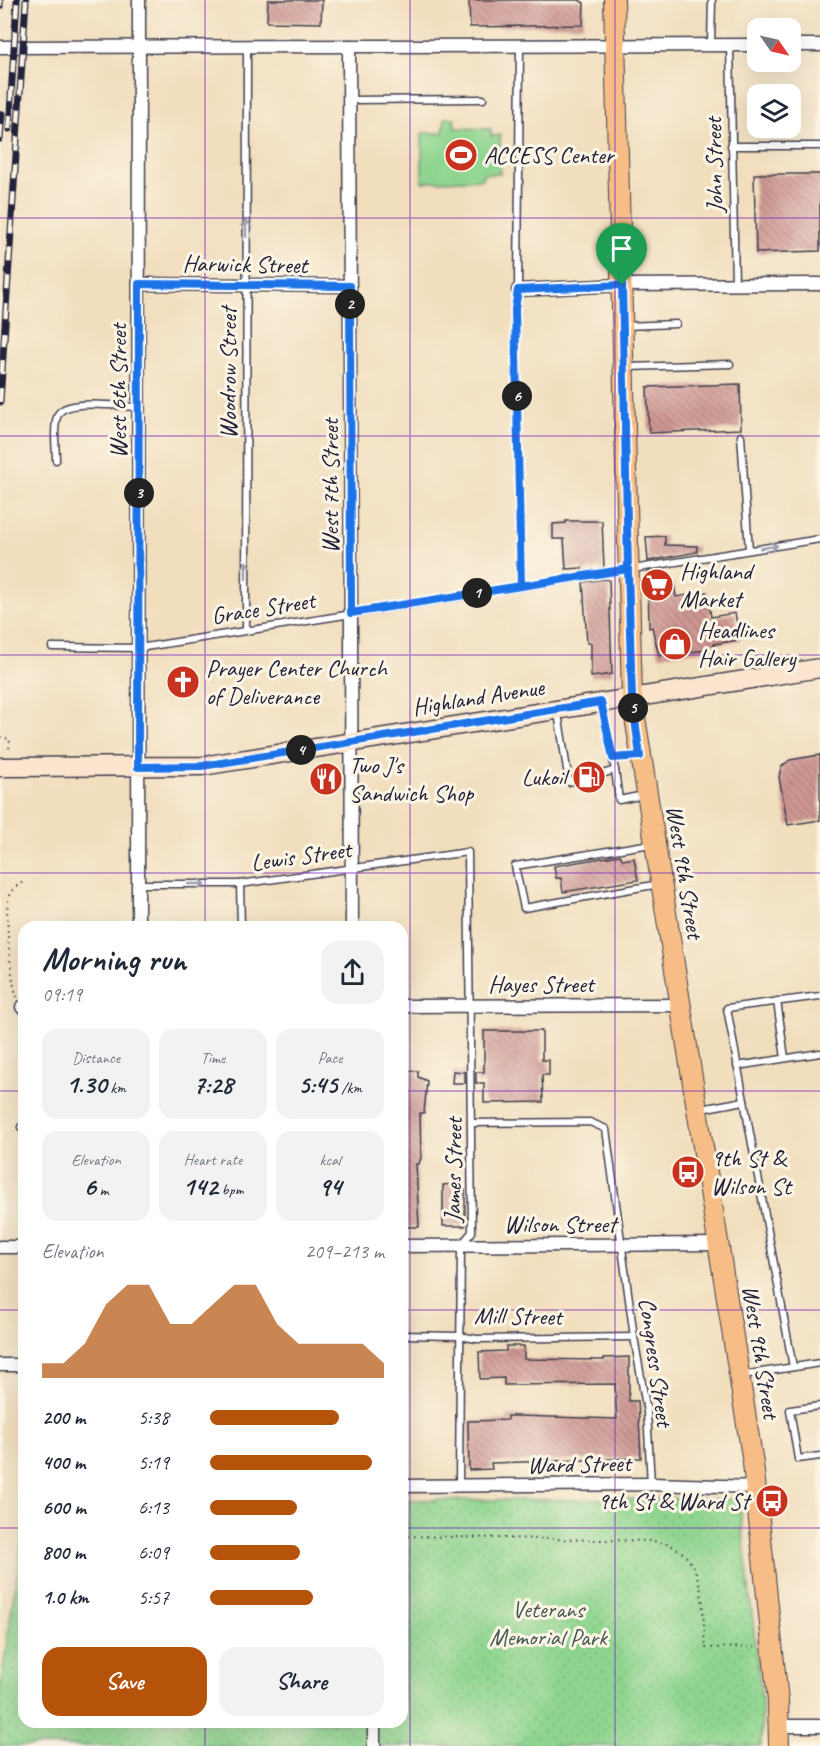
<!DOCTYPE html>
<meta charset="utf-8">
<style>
body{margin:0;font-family:Caveat,sans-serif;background:#f2f2f3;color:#1f2937;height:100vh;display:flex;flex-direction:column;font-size:22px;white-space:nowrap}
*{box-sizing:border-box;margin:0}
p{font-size:20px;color:#747a83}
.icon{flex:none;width:33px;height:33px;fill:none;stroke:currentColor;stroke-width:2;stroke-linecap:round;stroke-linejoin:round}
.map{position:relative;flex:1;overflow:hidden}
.sheet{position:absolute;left:18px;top:921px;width:390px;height:807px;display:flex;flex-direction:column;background:#fff;border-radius:18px;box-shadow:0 6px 24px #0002}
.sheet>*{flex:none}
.needle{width:39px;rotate:124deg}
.fabs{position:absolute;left:747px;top:18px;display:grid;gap:12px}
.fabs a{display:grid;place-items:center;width:54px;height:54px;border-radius:12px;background:#fff;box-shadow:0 6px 24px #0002;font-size:30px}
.pin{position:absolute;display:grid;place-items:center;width:51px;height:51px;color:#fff;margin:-62px -26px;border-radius:50% 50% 50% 0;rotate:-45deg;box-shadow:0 0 6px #0007}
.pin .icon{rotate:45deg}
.km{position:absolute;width:30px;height:30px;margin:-15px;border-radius:50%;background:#222;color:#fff;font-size:16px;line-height:30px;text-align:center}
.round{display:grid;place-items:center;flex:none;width:63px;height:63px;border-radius:18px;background:#f2f2f3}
.headline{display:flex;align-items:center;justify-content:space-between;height:102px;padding:0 24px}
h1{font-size:33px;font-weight:600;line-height:45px}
.stats{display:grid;grid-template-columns:repeat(3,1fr);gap:9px;height:102px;padding:6px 24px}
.stats div{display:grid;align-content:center;border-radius:15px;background:#f2f2f3;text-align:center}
.stats b{font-size:26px;font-weight:600}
.stats small{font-size:16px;font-weight:400}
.stats p{font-size:16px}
.chart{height:168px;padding:12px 24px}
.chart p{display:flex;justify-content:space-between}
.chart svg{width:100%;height:108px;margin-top:6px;fill:#b45309;opacity:.7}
.button{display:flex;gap:12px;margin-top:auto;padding:12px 24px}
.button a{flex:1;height:69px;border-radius:18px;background:#b45309;color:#fff;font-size:24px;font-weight:600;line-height:69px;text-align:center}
.button a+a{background:#f2f2f3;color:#1f2937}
ul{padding:0 24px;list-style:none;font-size:20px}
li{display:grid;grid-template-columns:96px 72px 1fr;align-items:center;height:45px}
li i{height:15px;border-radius:8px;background:#b45309}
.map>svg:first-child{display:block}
.park{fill:url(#park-dots);stroke:#587c65;stroke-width:1.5}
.garden{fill:#8fd58f;stroke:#587c65;stroke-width:1.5}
.building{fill:url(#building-back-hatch)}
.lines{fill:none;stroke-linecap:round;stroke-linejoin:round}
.service-casing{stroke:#413e4e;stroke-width:9}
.minor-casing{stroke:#413e4e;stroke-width:15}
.secondary-casing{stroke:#413e4e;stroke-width:21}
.primary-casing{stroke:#413e4e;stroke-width:22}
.path{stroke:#413e4e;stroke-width:2;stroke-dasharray:1.5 4.5;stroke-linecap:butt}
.service{stroke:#fff;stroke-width:6}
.minor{stroke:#fff;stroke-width:12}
.secondary{stroke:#fbe5cf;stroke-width:18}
.primary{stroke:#f6be86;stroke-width:20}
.rail-casing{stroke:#22223b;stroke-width:7}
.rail{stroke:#fcf5e5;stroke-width:4.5;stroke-dasharray:14;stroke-linecap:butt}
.oneway{stroke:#9c9ca7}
.route-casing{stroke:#fff;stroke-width:12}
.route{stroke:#1a73e8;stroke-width:8}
.grid{fill:none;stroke:#7b2cbf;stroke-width:1.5;stroke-opacity:0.55}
.labels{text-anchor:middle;stroke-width:6;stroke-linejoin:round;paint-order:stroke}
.poi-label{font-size:24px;fill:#22223b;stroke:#fcf5e5;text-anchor:start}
.street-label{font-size:24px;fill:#22223b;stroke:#fcf5e5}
.park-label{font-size:24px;fill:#435854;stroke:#fcf5e5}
</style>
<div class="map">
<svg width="820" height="1746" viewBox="0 0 820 1746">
<defs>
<pattern id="park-dots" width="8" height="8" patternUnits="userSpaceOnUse" patternTransform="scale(1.5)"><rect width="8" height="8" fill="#8fd58f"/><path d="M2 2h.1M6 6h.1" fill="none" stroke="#7bb77c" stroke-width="1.8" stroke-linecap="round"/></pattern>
<pattern id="building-back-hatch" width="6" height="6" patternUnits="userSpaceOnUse" patternTransform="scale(1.5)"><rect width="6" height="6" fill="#cf9793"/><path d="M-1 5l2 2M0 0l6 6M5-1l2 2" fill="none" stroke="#a87b79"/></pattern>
</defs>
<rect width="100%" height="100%" fill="#fcf5e5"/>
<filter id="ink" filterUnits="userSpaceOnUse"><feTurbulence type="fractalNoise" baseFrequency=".0167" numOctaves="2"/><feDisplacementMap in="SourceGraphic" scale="12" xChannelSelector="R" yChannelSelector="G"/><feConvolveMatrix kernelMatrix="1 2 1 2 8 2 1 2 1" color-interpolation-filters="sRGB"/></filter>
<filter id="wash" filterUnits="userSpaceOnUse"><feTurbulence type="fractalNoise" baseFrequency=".008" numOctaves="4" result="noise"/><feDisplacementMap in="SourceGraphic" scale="24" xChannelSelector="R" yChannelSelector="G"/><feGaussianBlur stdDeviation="1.35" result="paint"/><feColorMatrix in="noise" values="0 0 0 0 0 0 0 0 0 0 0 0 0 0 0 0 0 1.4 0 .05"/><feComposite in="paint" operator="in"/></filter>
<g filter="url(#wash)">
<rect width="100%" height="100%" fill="#f1debd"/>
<!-- park -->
<path class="park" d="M739 1499 762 1703 761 1746H0V1690L24 1524V1722H402V1500Z"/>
<!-- garden -->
<path class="garden" d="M445 118H454L455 128 491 129V136L500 135V174H483L482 179 422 182V133H443Z"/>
<g id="blocks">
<!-- building -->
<g class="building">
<path d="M268 0H322L321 23 267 22Z"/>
<path d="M469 0H579L584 3 583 25 470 27Z"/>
<path d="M754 174H820V251L756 253Z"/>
<path d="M740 384 741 429 649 433 647 387Z"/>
<path d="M566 521H602L604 568 582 572V568L566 569 564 539H553V524L566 523Z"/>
<path d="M665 536V545L697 546V552L648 561 646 537Z"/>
<path d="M659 570 661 586 674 584 676 597 707 592 711 617 735 613 740 640 714 644V649L659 656 652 627 649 628 648 572Z"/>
<path d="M604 579 609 580 612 674 591 677V643H587L583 582Z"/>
<path d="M820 755V820L788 825 779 777 781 767 790 760Z"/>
<path d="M620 855 623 860 634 858 638 880 563 892 561 878H556L554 866Z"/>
<path d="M484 1031H542V1060H549V1075H542L543 1102 484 1103V1083H476V1072H484Z"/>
<path d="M402 1071H418V1077L427 1081 424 1113H420L421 1157 419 1164H416L419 1227H402Z"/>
<path d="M453 1071 465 1072V1083H452Z"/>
<path d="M454 1184V1189H465V1226H443V1185Z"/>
<path d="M506 1346H524V1359L604 1360V1358L629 1357V1401H638L641 1458 491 1463 492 1469 469 1470 468 1421 507 1420V1416H518L617 1419 615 1384 504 1385V1378L480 1379 479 1352 506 1351Z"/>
</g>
</g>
</g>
<g filter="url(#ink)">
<use href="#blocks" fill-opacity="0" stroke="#413e4e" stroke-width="1.5"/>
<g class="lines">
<defs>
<g id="service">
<path d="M711 44 712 0"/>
<path d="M520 46 518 290 515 309 521 586"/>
<path d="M730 46 735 284"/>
<path d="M349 100 483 99"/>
<path d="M731 146H820"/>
<path d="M625 326 676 324"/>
<path d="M627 367 730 364"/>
<path d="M741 436 749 550"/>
<path d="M56 460C56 447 53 429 57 417 62 397 121 407 138 407"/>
<path d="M246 629 247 45"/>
<path d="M52 647 139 648 820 539"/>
<path d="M558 713 569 782 580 779"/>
<path d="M613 758 637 756"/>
<path d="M615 770 619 800 644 795"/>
<path d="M599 775 615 770 601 704"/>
<path d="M651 844 515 866 524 908 659 884"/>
<path d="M138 884H240L468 852 472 1232 461 1245 459 1486"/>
<path d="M240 884 241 927"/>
<path d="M777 1001 785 1058"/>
<path d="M737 1066 820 1053"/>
<path d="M701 1109 744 1101"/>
<path d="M472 1123 590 1122 606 1129 634 1337 647 1412 651 1484"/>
<path d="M21 1127H24"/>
<path d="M402 1335 459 1336 477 1339 634 1337"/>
<path d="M793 1367 727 1008 820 996"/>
<path d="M743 1375 820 1363"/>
<path d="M820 1406 790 1410 798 1459 820 1456"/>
</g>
<g id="minor">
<path d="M790 45H820"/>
<path d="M349 46 352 927"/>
<path d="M0 47 758 45"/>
<path d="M139 284 350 286"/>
<path d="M518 290 622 285 820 284"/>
<path d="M138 927 139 0"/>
<path d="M402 1006 680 1005"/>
<path d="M22 1007H24"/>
<path d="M402 1246 719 1244"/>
<path d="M0 1247H24"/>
<path d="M0 1365H24"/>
<path d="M402 1486 651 1484 756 1487"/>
<path d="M374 1722V1746"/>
<path d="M779 1726H820"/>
</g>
<path id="secondary" d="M0 767 202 766 820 668"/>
<path id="primary" d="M614 0 632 698 753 1463 778 1701 779 1746"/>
</defs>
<!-- service casing -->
<use href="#service" class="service-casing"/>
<!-- minor casing -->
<use href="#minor" class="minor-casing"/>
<!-- secondary casing -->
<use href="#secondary" class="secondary-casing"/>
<!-- primary casing -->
<use href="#primary" class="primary-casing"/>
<!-- path -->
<g class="path">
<path d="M0 737 10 739 9 750"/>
<path d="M17 997C11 983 3 906 10 893 12 890 17 886 20 883H25"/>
<path d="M402 1536 651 1541C708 1545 702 1605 705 1648L754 1647"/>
</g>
<!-- service -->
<use href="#service" class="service"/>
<!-- minor -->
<use href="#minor" class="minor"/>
<!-- secondary -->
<use href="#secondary" class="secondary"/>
<!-- primary -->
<use href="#primary" class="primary"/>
<defs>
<g id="rail">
<path d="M0 6V0"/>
<path d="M9 129 17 0"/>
<path d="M0 139 2 114"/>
<path d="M0 402 26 0"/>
</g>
</defs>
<!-- rail casing -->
<use href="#rail" class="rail-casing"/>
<!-- rail -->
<use href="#rail" class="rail"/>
</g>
<!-- one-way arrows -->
<defs><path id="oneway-shaft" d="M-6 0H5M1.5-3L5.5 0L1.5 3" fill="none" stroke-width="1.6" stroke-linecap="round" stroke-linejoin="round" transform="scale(1.5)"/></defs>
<g class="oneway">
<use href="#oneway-shaft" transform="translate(246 228) rotate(-90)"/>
<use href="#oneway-shaft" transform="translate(769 547) rotate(-9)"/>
<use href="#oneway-shaft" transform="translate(246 570) rotate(-90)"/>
<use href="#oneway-shaft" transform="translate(197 884)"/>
</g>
</g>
<g class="lines" filter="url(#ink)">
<defs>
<path id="route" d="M622 285 628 569C536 584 443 598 351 613L350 286 139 284 138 767 202 766 601 702 613 758 640 756 632 698 628 569 521 586 515 309 518 290 622 285"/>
</defs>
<!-- route casing -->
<use href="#route" class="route-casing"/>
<!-- route -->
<use href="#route" class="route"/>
</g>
<!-- grid -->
<path class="grid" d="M205 0V927M410 0V1746M615 0V1746M0 218H820M0 436H820M0 655H820M0 873H820M0 1091H24M402 1091H820M0 1310H24M402 1310H820M0 1528H24M402 1528H820M205 1722V1746"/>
<!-- icons -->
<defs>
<symbol id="stadium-disc" viewBox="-11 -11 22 22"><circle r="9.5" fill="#c8321e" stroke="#fcf5e5"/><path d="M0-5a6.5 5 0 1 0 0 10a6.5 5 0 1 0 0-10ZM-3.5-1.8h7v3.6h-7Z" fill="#fff"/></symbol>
<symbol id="supermarket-disc" viewBox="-11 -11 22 22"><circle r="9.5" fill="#c8321e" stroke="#fcf5e5"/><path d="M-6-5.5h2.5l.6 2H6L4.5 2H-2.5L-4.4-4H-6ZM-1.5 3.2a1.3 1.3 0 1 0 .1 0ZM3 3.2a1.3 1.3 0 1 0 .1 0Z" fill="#fff"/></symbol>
<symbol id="shop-disc" viewBox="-11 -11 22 22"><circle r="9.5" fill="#c8321e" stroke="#fcf5e5"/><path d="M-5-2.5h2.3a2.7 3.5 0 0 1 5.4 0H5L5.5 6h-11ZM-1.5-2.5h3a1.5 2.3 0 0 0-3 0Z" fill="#fff"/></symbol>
<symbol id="church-disc" viewBox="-11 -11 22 22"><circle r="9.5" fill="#c8321e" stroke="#fcf5e5"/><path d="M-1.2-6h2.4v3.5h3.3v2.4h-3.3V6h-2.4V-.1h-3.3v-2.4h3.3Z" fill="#fff"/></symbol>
<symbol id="fuel-disc" viewBox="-11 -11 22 22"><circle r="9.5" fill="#c8321e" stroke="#fcf5e5"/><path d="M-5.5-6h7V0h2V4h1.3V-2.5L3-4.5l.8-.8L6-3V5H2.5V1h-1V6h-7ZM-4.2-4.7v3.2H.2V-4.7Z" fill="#fff"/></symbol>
<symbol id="restaurant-disc" viewBox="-11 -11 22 22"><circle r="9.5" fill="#c8321e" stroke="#fcf5e5"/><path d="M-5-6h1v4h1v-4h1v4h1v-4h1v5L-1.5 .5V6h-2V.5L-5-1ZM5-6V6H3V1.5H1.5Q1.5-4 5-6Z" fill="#fff"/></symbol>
<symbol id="bus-disc" viewBox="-11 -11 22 22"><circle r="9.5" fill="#c8321e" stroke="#fcf5e5"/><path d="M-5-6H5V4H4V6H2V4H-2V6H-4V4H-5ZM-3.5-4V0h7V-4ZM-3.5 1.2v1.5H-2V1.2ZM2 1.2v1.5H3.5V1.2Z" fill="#fff"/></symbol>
</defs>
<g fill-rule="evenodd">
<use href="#stadium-disc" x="442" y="136" width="38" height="38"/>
<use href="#supermarket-disc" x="638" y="566" width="38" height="38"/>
<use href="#shop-disc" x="656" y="625" width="38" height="38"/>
<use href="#church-disc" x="164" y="663" width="38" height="38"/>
<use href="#fuel-disc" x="570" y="758" width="38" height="38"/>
<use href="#restaurant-disc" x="307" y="760" width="38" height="38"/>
<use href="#bus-disc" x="669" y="1153" width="38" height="38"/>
<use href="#bus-disc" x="753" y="1482" width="38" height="38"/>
</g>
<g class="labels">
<!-- poi labels -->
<g class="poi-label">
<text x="484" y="163">ACCESS Center</text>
<text x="680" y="579">Highland<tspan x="680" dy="28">Market</tspan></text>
<text x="698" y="638">Headlines<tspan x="698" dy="28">Hair Gallery</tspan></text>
<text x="206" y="676">Prayer Center Church<tspan x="206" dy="28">of Deliverance</tspan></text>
<text x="349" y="773">Two J's<tspan x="349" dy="28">Sandwich Shop</tspan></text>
<text x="566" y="785" text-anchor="end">Lukoil</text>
<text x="711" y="1166">9th St &amp;<tspan x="711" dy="28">Wilson St</tspan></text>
<text x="749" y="1509" text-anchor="end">9th St &amp; Ward St</text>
</g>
<!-- street labels -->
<g class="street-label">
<text transform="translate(714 165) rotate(-91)" y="8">John Street</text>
<text transform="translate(245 264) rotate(1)" y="8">Harwick Street</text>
<text transform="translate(228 373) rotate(-90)" y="8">Woodrow Street</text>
<text transform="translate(118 391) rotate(-90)" y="8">West 6th Street</text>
<text transform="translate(330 486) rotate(-90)" y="8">West 7th Street</text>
<text transform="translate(263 608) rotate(-9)" y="8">Grace Street</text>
<text transform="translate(478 697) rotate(-9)" y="8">Highland Avenue</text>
<text transform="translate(301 856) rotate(-8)" y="8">Lewis Street</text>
<text transform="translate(685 872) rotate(81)" y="8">West 9th Street</text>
<text x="541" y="992">Hayes Street</text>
<text transform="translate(453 1170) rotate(-89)" y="8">James Street</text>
<text x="560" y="1232">Wilson Street</text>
<text transform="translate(518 1316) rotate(1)" y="8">Mill Street</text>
<text transform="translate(761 1352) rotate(81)" y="8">West 9th Street</text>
<text transform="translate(656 1362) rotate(82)" y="8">Congress Street</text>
<text transform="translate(579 1464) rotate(-1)" y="8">Ward Street</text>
</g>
<!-- park labels -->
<g class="park-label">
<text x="548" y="1617">Veterans<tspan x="548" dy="28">Memorial Park</tspan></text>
</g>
</g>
</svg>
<div class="fabs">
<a><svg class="needle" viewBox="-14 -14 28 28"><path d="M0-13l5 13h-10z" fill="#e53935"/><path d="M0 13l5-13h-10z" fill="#747a83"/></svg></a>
<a><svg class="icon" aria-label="layers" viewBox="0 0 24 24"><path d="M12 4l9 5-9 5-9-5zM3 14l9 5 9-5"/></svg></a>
</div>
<div class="pin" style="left:622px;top:285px;background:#1e9e55"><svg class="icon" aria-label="arrive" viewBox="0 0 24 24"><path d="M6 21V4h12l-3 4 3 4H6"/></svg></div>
<b class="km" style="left:477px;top:593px">1</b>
<b class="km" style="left:350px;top:304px">2</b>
<b class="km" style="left:139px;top:493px">3</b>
<b class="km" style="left:301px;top:750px">4</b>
<b class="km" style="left:633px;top:708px">5</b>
<b class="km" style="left:517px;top:396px">6</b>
<section class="sheet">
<div class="headline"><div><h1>Morning run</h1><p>09:19</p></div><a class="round"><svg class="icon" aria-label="share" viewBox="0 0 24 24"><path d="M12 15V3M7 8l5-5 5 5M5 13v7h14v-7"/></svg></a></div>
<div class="stats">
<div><p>Distance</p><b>1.30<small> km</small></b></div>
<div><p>Time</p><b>7:28</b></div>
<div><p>Pace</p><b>5:45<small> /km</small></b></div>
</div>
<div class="stats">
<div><p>Elevation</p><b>6<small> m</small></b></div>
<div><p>Heart rate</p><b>142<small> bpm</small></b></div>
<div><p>kcal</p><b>94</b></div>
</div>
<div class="chart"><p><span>Elevation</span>209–213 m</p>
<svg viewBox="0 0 160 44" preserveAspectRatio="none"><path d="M0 44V38L10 38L20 30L30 14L40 6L50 6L60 22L70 22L80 14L90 6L100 6L110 22L120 30L130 30L140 30L150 30L160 38V44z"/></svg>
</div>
<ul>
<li><b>200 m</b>5:38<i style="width:74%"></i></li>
<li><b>400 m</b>5:19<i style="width:93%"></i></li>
<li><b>600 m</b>6:13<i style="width:50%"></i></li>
<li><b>800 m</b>6:09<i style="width:52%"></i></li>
<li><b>1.0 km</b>5:57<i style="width:59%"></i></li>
</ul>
<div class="button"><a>Save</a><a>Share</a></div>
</section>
</div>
